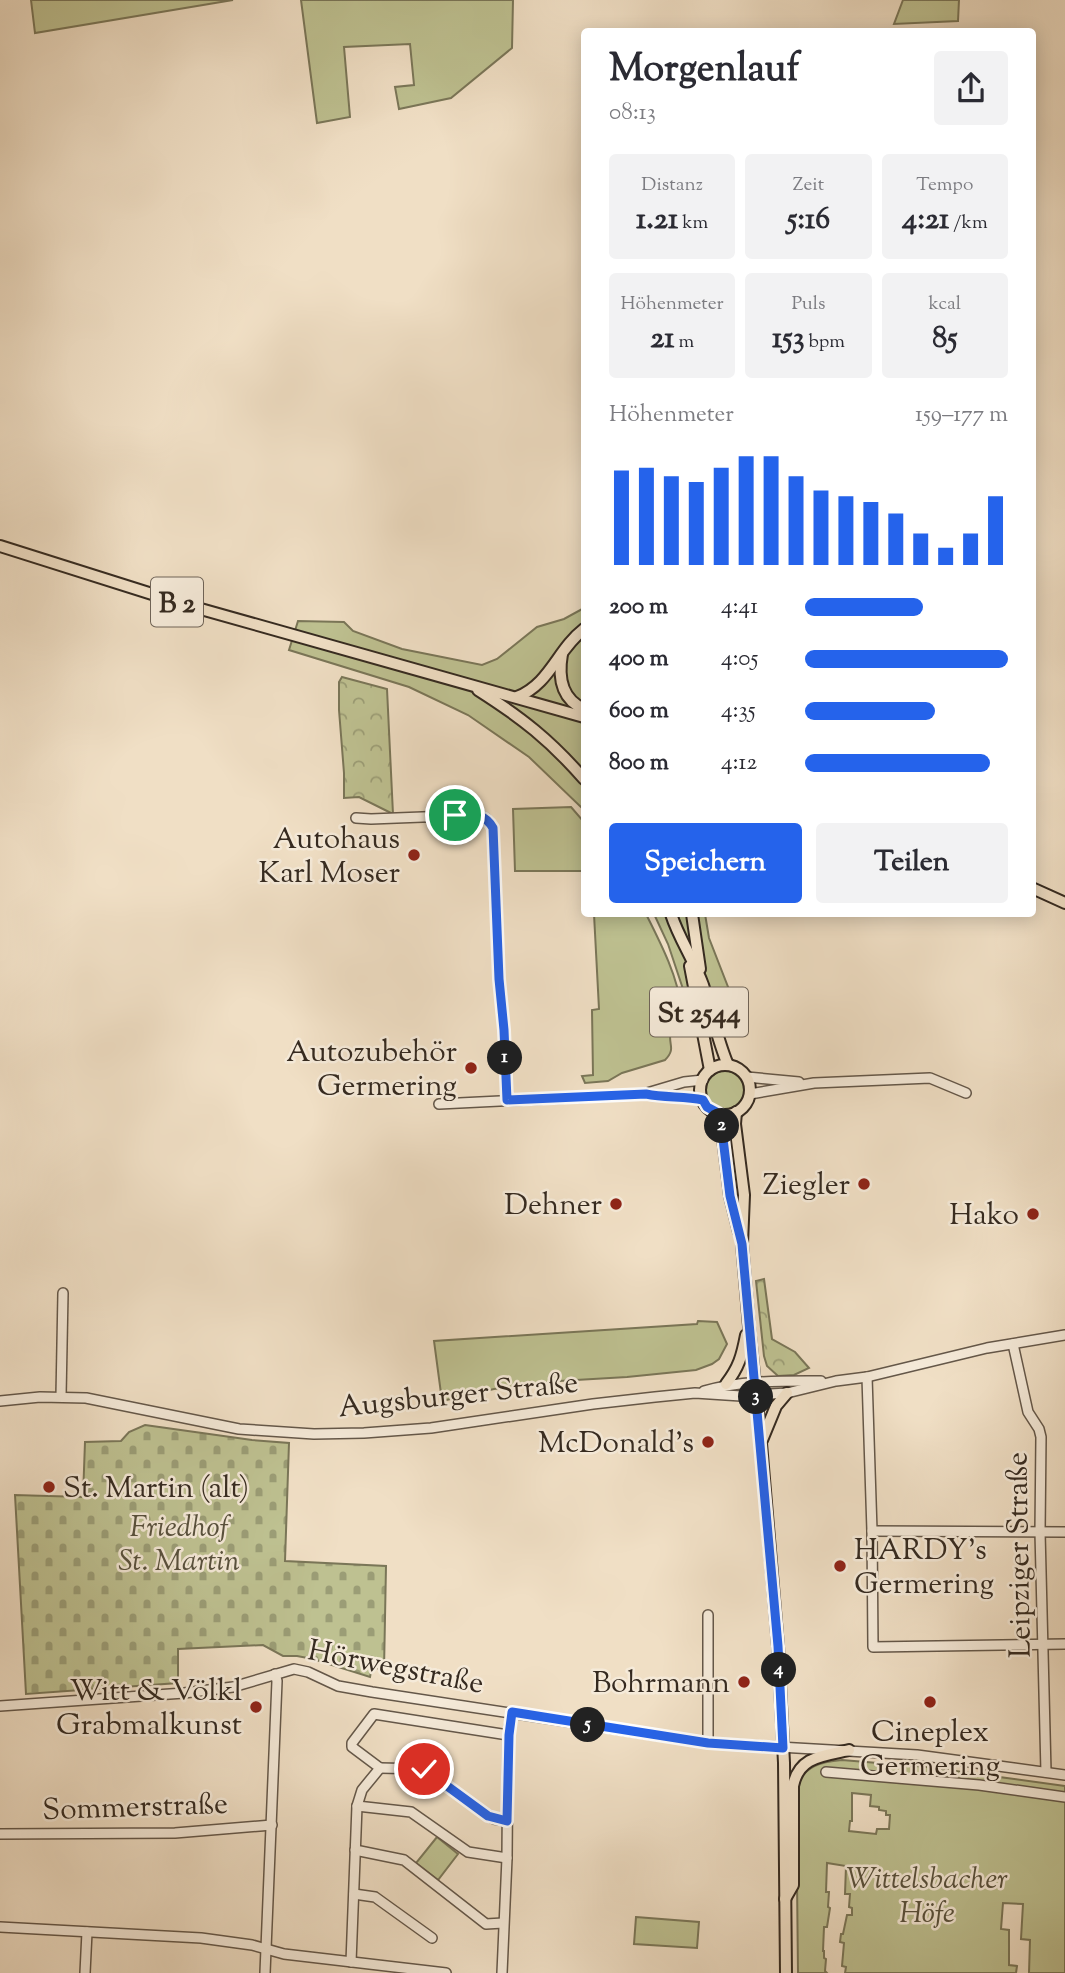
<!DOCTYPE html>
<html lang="de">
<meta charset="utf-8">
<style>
body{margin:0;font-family:"Sorts Mill Goudy",serif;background:#f2f2f3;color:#2b2b33;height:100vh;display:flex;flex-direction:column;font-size:26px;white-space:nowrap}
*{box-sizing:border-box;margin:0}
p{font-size:23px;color:#7c7c81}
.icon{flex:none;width:38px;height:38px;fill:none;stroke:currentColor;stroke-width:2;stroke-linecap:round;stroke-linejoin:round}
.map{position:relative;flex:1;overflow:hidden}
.details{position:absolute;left:581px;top:28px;width:455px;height:889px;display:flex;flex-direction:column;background:#fff;border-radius:7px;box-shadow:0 4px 18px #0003}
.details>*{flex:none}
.pin{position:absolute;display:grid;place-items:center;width:60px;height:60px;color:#fff;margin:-30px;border:4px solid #fff;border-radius:50%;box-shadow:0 2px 7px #0007}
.km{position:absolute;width:35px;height:35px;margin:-18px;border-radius:50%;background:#222;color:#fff;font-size:19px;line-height:35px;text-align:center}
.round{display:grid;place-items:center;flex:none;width:74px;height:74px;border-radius:7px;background:#f2f2f3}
.summary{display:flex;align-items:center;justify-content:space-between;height:119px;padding:0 28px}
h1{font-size:38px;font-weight:700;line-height:52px}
.figures{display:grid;grid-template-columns:repeat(3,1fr);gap:10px;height:119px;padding:7px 28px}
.figures div{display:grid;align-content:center;border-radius:7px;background:#f2f2f3;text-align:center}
.figures b{font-size:30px;font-weight:700}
.figures small{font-size:19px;font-weight:400}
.figures p{font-size:19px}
.chart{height:196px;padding:14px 28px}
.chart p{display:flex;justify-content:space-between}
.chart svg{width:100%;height:126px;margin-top:7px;stroke:#2563eb;stroke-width:6}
.cta{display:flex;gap:14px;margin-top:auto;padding:14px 28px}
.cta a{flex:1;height:80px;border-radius:7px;background:#2563eb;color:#fff;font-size:28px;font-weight:700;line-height:80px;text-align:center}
.cta a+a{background:#f2f2f3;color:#2b2b33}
ul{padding:0 28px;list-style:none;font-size:23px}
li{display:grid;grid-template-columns:112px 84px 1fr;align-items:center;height:52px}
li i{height:18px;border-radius:9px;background:#2563eb}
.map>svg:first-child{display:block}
.green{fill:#bec191;stroke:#7a7658;stroke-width:2;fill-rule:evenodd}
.forest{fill:url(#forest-crowns);stroke:#7a7658;stroke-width:2}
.cemetery{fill:url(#cemetery-stones);stroke:#7a7658;stroke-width:2}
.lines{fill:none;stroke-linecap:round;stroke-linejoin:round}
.minor-casing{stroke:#645749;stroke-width:12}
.major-casing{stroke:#352a20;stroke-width:14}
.minor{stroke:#f5ead9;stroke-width:9}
.major{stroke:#f0dfc5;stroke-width:10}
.route-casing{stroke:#fff;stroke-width:14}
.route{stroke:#2563eb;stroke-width:9}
.poi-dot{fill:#8f2418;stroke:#f5ead9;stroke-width:2.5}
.labels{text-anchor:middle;stroke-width:5;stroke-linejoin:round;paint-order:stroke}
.shield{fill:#f5ead9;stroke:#6f6458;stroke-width:2}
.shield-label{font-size:28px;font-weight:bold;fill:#352a20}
.poi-label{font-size:30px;fill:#352a20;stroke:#f5ead9;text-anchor:end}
.street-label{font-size:30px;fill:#352a20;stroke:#f5ead9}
.park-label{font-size:30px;font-style:italic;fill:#57503c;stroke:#f5ead9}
</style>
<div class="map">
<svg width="1065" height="1973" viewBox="0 0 1065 1973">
<defs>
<pattern id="forest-crowns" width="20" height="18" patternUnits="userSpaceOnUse" patternTransform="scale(1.75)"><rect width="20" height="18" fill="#bec191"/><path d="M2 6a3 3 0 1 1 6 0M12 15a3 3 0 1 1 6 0" fill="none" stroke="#9b9d76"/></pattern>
<pattern id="cemetery-stones" width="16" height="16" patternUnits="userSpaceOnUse" patternTransform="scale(1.75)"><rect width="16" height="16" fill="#bec191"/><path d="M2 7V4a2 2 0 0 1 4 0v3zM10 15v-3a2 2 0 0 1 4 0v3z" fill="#9b9d76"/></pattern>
</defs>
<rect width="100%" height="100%" fill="#f0dfc5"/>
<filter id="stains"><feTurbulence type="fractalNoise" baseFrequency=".00286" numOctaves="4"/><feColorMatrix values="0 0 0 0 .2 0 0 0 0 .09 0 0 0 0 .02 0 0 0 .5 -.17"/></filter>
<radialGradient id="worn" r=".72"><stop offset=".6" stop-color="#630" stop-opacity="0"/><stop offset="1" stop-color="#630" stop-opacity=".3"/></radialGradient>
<!-- green -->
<g class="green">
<path d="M31 0H233L35 33Z"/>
<path d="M301 0H513L512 48 451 98 399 109 395 87 414 85 410 44 344 47 350 117 317 123Z"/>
<path d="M903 0H959L958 21 894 24Z"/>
<path d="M584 608V810L529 757 468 715 409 687 289 650 298 621 344 622 353 631 402 649 482 665 497 659 537 627 564 619Z"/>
<path d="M571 807 584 822V871H515L513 809Z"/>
<path d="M594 914H646C658 938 679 978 680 1005 680 1015 674 1022 671 1031 667 1044 677 1048 665 1060L622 1073 608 1081 585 1083 582 1076 593 1075 592 1010 599 1009Z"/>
<path d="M654 914H705L709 938 737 1010H690L668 944Z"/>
<circle cx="725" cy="1090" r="19"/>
<path d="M698 1321 717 1322 727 1344 719 1359 712 1364 696 1370 627 1377 559 1381 494 1389 442 1401 434 1341 697 1324Z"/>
<path d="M842 1760 926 1767 1065 1786V1973H1029L1030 1940 1021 1939 1023 1904 1003 1903 1001 1929 1009 1930V1965L1017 1966 1016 1973H845L846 1967 842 1966 844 1943 840 1942 841 1934H843L847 1915H852V1908L849 1907 850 1894H845L846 1866 827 1863 826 1892H829L828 1907 830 1908 827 1927H824L823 1951H824V1958L826 1959 825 1971 827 1973H798L796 1787C805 1765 821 1762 842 1760ZM852 1793 871 1795 870 1806 879 1807V1810L886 1811V1815H890L889 1829H877L876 1834 849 1831 850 1821H852Z"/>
<path d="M437 1837 458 1854 438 1880 416 1863Z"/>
<path d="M636 1917 699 1922 697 1948 634 1944Z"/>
</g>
<!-- forest -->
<g class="forest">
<path d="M342 677 387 689 393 814 359 797 344 798V773L339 710V682Z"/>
<path d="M764 1279 772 1339 795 1352 809 1368 794 1375 778 1376 767 1366 764 1356 756 1281Z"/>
</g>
<!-- cemetery -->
<path class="cemetery" d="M145 1425 252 1440 289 1443 285 1561 386 1566 384 1670 372 1667 370 1677 313 1659 297 1656H283L263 1645 178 1649V1683L26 1694 15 1495 83 1497 85 1442 121 1441 129 1432Z"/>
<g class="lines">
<defs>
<g id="minor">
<path d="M356 818 371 819 474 815C484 815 488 819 493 828L499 979 504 1030 507 1100"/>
<path d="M747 1077 799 1082"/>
<path d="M647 1093 684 1082 703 1080"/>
<path d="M750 1094 814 1083 930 1078 966 1093"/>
<path d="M439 1104 646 1094C665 1098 684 1096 703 1100"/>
<path d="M1013 1344 1028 1412 1039 1429 1041 1437 1040 1532 1046 1772"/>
<path d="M867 1377 872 1531 873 1647 1065 1644"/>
<path d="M704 1391C742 1380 782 1381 821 1381"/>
<path d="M61 1396 63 1293"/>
<path d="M0 1401 40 1397 86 1398 239 1429 314 1434 364 1433 431 1428 593 1404 655 1397 695 1393 741 1396 787 1393 836 1381 867 1377 987 1348 1065 1335"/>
<path d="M872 1531 1065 1532"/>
<path d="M0 1706 184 1693 233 1687 294 1669 308 1672 338 1686 372 1692 708 1743 917 1755 1065 1775"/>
<path d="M708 1743V1615"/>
<path d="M380 1768 424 1769 488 1816 494 1819 507 1821"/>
<path d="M826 1772 979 1785 1065 1797"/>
<path d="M357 1806 411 1812 468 1852 507 1858"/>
<path d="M0 1834 175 1833 272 1825"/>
<path d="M355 1850 404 1860 486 1924 503 1923"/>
<path d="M354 1894 375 1897 432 1938"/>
<path d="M0 1927 201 1938 252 1945 284 1954 446 1973"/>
<path d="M351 1962 357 1806 362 1790 380 1768 352 1747V1743L374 1714 508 1735"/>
<path d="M85 1973 87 1932"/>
<path d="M265 1973 277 1681 275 1674"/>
<path d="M502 1973 507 1858 508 1735 512 1712"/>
</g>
<g id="major">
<path d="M0 546 190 606 584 717"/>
<path d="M562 654C558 677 561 699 584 709"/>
<path d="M478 690C522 718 550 740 584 779"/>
<path d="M517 697C550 684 557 650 584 629"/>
<path d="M1032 888 1065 903"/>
<path d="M671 914C679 939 694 960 703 985 712 1012 717 1039 728 1065"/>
<path d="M692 914 700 969"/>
<path d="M690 966 710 1070"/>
<circle cx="725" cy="1090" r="25"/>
<path d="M736 1112 735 1124 744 1195 742 1244 749 1326 761 1443 778 1646 784 1763 786 1973"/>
<path d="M720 1114 730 1196 739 1232"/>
<path d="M726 1384C739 1367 742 1356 746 1335"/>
<path d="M762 1440 776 1406 787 1393"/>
<path d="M785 1899 793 1885V1786C799 1756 823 1756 849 1750"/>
</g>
</defs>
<!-- minor casing -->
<use href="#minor" class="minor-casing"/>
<!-- major casing -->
<use href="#major" class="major-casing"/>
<!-- minor -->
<use href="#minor" class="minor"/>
<!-- major -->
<use href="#major" class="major"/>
</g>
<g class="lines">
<defs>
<path id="route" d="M424 1769 488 1816 507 1821 509 1735 512 1712 708 1743 783 1748 778 1646 742 1244 730 1196 720 1114 707 1107 703 1100C684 1096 665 1098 646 1094L507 1100 504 1030 499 979 493 828C484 812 471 815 455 815"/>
</defs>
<!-- route casing -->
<use href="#route" class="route-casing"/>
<!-- route -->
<use href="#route" class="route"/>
</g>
<!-- markers -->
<g class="poi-dot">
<circle cx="414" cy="855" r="7"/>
<circle cx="471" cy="1068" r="7"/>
<circle cx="864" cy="1184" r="7"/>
<circle cx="616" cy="1204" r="7"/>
<circle cx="1033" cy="1214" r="7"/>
<circle cx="708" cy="1442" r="7"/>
<circle cx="49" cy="1487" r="7"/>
<circle cx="840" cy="1566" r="7"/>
<circle cx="744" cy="1682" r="7"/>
<circle cx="930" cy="1702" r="7"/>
<circle cx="256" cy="1707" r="7"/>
</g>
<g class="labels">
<!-- shield labels -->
<g class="shield">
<rect x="151" y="577.5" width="52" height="49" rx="5"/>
<rect x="650" y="987.5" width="98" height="49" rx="5"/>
</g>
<g class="shield-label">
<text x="177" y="612">B 2</text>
<text x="699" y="1022">St 2544</text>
</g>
<!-- poi labels -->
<g class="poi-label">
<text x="400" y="848">Autohaus<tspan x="400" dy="34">Karl Moser</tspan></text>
<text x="457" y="1061">Autozubehör<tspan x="457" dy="34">Germering</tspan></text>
<text x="850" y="1194">Ziegler</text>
<text x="602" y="1214">Dehner</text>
<text x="1019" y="1224">Hako</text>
<text x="694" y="1452">McDonald's</text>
<text x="63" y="1497" text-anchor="start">St. Martin (alt)</text>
<text x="854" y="1559" text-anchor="start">HARDY's<tspan x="854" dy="34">Germering</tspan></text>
<text x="730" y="1692">Bohrmann</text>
<text x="242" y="1700">Witt &amp; Völkl<tspan x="242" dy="34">Grabmalkunst</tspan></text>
<text x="930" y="1741" text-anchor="middle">Cineplex<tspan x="930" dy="34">Germering</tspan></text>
</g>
<!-- street labels -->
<g class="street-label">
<text transform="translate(458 1394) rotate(-6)" y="10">Augsburger Straße</text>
<text transform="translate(1018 1555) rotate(-91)" y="10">Leipziger Straße</text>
<text transform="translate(396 1666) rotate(11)" y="10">Hörwegstraße</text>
<text transform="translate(135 1806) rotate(-2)" y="10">Sommerstraße</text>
</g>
<!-- park labels -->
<g class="park-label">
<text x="179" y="1536">Friedhof<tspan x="179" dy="34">St. Martin</tspan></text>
<text x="927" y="1888">Wittelsbacher<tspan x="927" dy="34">Höfe</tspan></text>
</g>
</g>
<rect width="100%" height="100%" filter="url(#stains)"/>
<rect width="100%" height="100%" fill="url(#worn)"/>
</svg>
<div class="pin" style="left:455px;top:815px;background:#1e9e55"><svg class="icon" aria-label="arrive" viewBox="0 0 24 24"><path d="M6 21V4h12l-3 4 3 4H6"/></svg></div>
<div class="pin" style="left:424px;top:1769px;background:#d93025"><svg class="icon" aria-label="check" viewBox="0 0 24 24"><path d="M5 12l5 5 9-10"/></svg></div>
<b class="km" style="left:505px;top:1058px">1</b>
<b class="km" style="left:722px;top:1126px">2</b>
<b class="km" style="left:756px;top:1397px">3</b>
<b class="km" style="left:779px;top:1670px">4</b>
<b class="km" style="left:588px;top:1725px">5</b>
<section class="details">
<div class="summary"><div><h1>Morgenlauf</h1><p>08:13</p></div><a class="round"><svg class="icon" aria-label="share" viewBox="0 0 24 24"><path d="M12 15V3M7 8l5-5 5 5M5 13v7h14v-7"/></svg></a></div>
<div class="figures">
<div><p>Distanz</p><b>1.21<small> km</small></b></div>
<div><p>Zeit</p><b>5:16</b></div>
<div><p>Tempo</p><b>4:21<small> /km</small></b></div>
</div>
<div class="figures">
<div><p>Höhenmeter</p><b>21<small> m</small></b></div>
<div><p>Puls</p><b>153<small> bpm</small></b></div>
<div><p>kcal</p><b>85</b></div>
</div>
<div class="chart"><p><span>Höhenmeter</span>159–177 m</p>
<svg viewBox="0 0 160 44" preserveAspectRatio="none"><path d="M5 44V11M15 44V10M25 44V13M35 44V15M45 44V10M55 44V6M65 44V6M75 44V13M85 44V18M95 44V20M105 44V22M115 44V26M125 44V33M135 44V38M145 44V33M155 44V20"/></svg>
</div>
<ul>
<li><b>200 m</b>4:41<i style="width:58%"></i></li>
<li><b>400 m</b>4:05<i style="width:100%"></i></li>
<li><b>600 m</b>4:35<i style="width:64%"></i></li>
<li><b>800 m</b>4:12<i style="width:91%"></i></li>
</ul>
<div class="cta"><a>Speichern</a><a>Teilen</a></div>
</section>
</div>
